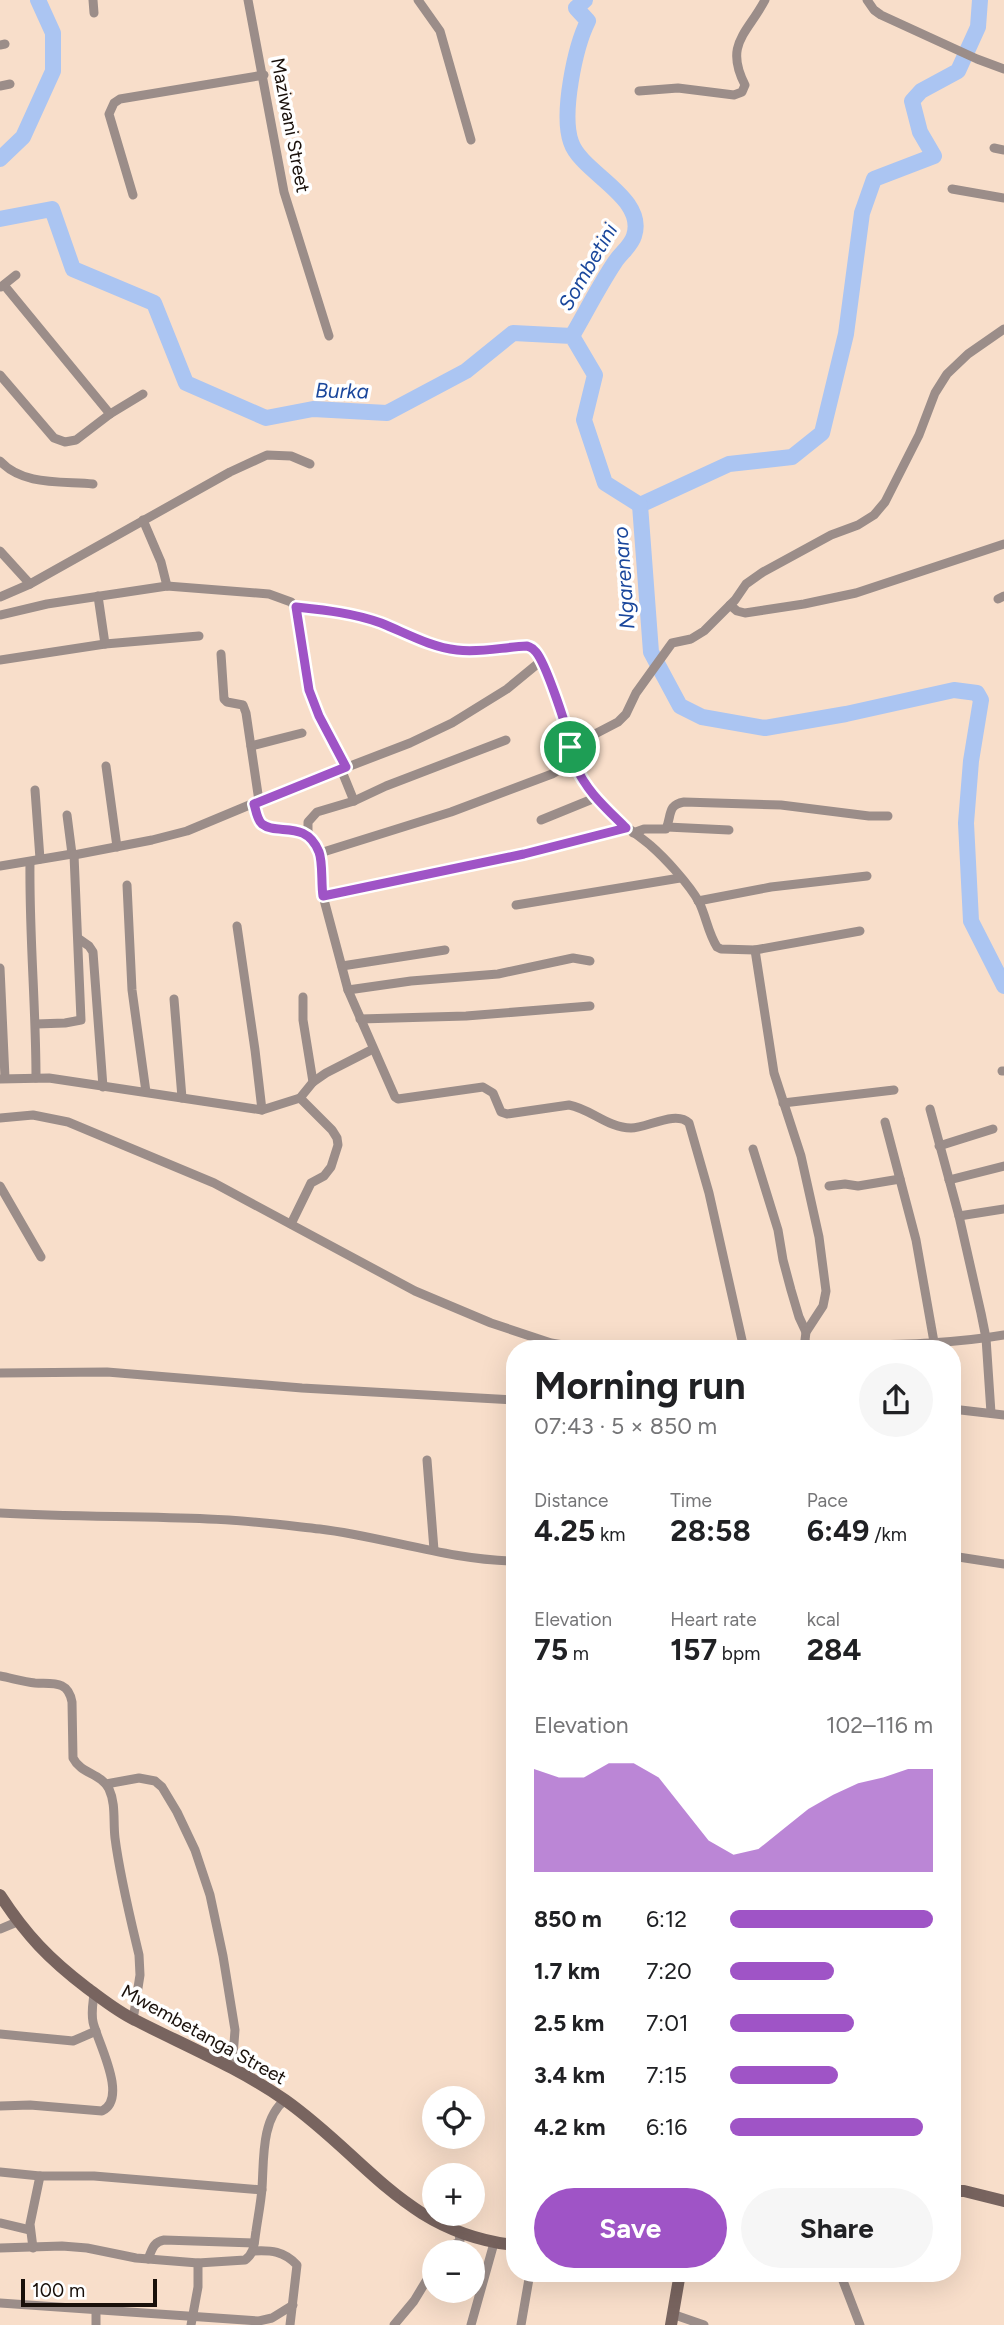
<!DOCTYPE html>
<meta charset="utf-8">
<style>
body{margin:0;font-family:Figtree,sans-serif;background:#f6f6f6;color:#202124;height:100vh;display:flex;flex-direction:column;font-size:26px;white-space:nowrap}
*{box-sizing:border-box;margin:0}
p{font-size:23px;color:#757577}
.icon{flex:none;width:38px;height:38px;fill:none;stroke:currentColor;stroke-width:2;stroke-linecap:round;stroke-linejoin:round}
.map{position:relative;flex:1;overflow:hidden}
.drawer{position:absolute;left:506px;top:1340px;width:455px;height:942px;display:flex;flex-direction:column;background:#fff;border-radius:28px;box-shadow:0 7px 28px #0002}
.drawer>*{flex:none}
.fabs{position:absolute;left:422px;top:2086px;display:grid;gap:14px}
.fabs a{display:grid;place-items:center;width:63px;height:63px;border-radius:50%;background:#fff;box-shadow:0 7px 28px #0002;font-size:35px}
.scale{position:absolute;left:21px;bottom:18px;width:136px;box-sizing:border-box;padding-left:7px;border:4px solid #19100a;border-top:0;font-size:19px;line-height:24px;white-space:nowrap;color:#19100a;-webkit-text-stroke:5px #fff;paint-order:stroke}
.pin{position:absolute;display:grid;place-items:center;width:60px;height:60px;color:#fff;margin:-30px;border:4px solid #fff;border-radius:50%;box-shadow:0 2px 7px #0007}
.round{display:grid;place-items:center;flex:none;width:74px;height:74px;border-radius:37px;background:#f6f6f6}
.headline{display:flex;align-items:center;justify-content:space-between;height:119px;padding:0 28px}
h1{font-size:38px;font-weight:700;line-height:52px}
.metrics{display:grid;grid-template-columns:repeat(3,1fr);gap:10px;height:119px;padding:7px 28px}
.metrics div{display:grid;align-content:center}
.metrics b{font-size:30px;font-weight:700}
.metrics small{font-size:19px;font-weight:400}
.metrics p{font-size:19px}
.chart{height:196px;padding:14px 28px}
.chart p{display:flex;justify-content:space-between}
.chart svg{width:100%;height:126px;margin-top:7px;fill:#9f54c6;opacity:.7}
.action{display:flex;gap:14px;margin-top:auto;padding:14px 28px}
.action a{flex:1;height:80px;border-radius:42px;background:#9f54c6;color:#fff;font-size:28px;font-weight:700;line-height:80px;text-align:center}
.action a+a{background:#f6f6f6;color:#202124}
ul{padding:0 28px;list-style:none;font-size:23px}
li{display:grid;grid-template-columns:112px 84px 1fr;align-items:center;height:52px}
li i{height:18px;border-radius:9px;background:#9f54c6}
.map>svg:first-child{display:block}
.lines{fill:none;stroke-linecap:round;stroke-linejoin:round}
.river{stroke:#abc5f2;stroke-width:16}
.street{stroke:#9b8d89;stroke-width:9}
.secondary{stroke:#78645f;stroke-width:12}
.route-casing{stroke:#fff;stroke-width:14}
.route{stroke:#9f54c6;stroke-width:9}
.labels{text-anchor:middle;stroke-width:7;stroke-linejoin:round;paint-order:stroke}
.street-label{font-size:19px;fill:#19100a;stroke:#fff}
.water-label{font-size:21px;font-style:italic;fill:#1a479c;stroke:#fff}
</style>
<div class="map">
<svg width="1004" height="2325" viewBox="0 0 1004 2325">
<rect width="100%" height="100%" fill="#f8deca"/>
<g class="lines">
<!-- river -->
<g class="river">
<path d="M980 0 978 27 958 71 921 91 912 101 920 132 934 156 874 179 862 213 846 334 822 433 792 457 729 464 640 505 651 652 680 706 702 717 765 728 846 714 954 690 977 693 981 700 971 761 966 823 971 921 1004 986"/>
<path d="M0 159 23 137 53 71V33L38 0"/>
<path d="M0 219 52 209 73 269 154 303 186 383 266 418 313 409 387 413 466 371 513 333 572 336 595 375 584 420 605 483 640 505"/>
<path d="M572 336C586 312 599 286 615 262 621 253 631 246 634 236 647 197 581 173 571 142 561 114 575 47 588 21L576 8 585 0"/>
</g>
<!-- street -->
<g class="street">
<path d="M93 0 94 13"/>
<path d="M248 0 284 192 329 336"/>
<path d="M418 0 440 31 471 140"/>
<path d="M867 0 874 10 881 15 977 59 1004 69"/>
<path d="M0 45 5 44"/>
<path d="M0 86 10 84"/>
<path d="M639 91 678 88 734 95 742 92 745 85C724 44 747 34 765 0"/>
<path d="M994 148 1004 150"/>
<path d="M952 189 1004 198"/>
<path d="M133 195 109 114 114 103 120 99 264 75"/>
<path d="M4 285 110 414"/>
<path d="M1 287 16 275"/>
<path d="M0 375 54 438 65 442 76 440 110 414 143 394"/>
<path d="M0 461C23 486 62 481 93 484"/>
<path d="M143 520 161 562 167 586"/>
<path d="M0 551 30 584"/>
<path d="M98 596 105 644"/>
<path d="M0 597 30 584 230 472 267 455 291 456 310 464"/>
<path d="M998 599 1004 596"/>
<path d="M730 605 737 611 745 613 804 604 856 593 1004 544"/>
<path d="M296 608 309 690 319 716 346 767"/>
<path d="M0 615 47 604 167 586 269 594 291 602 296 608C324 610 354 613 381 623 406 633 430 647 457 650 481 653 503 647 527 646 544 653 556 699 562 716 571 742 572 769 589 792 605 813 629 828 650 845 665 858 689 884 699 902 706 916 708 933 717 947L721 949 755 950 860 931"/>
<path d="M221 654 224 699 227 702 243 705 246 713 259 801"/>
<path d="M0 660 105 644 199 636"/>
<path d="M251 746 302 733"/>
<path d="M570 747 618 722 626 714 636 693 672 643 691 639 704 631 735 600 746 584 763 572 831 535 858 525 874 515 885 502 919 435 935 393 947 374 968 354 1004 329"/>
<path d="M106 766 117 847"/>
<path d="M341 769 354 801"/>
<path d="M35 790 40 859"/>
<path d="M254 804 260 822 265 825 296 830 303 834 311 840 320 853 323 896 348 990 395 1097 398 1099 483 1087 493 1093 501 1112 507 1114 569 1105C591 1109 608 1128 631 1128 647 1128 676 1110 689 1123L709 1193 744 1349"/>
<path d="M67 815 72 854"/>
<path d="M541 820 595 798"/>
<path d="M667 827 729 830"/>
<path d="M633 833 644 829H666C672 815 667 805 684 802L781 805 869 816H888"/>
<path d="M308 837V822L317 812 354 801 386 786 506 740"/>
<path d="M320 853 451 812 552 774 573 762"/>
<path d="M30 862C29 934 36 1006 36 1078"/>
<path d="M0 866 72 854 74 855 152 840 187 831 259 801 410 743 452 723 507 689 541 661"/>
<path d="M127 885 132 990 146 1092"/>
<path d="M323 896 524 854 626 828"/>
<path d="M698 901 771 887 867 876"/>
<path d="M516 905 680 878"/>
<path d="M237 926 255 1050 262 1110"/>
<path d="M79 939 89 946 93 952 103 1087"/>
<path d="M755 950 774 1073 801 1156 819 1237 826 1291 823 1306 806 1332 805 1340 807 1345"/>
<path d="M342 966 445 950"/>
<path d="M0 968 5 1078"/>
<path d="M348 990 411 981 498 974 573 958 590 961"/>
<path d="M303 997V1020L313 1082"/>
<path d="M174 999 182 1098"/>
<path d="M360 1019 466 1016 590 1006"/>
<path d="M36 1024 65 1023 81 1020 74 855"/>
<path d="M1002 1071H1004"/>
<path d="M0 1079 49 1078 262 1110 300 1098 313 1082 326 1073 373 1049"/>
<path d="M783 1103 894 1090"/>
<path d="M930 1109 959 1216 981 1313 986 1338 991 1413"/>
<path d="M0 1118 33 1115 68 1122 214 1183 415 1291 491 1323 551 1343 588 1349"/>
<path d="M885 1122 916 1240 934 1342"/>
<path d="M939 1146 993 1129"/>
<path d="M753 1149 778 1230 783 1260 791 1290 799 1317 806 1332"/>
<path d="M949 1180 1004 1166"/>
<path d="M0 1186 41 1257"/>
<path d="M829 1186 845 1184 858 1186 900 1179"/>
<path d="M959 1216 1004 1209"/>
<path d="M291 1224 311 1183 324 1176 331 1167 338 1145 337 1138 332 1130 300 1098"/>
<path d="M759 1349C840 1342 923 1349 1004 1335"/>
<path d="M0 1373 107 1372 302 1388 514 1400"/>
<path d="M952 1409 1004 1415"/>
<path d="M427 1460 434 1550"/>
<path d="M0 1513C69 1517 139 1516 208 1519 245 1520 283 1525 320 1529 385 1537 449 1560 514 1561"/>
<path d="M952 1556 1004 1564"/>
<path d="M0 1676C11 1678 24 1682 35 1683 53 1684 68 1680 72 1702L73 1758C81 1774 101 1773 109 1789 116 1804 113 1821 115 1838 120 1877 130 1917 139 1955L140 1975 133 2020"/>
<path d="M106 1784 139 1778 155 1781 162 1787 177 1812 195 1850 210 1895 223 1956 235 2030 232 2069"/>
<path d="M0 1929 17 1922"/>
<path d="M0 2034 73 2041 96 2031"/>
<path d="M0 2106 30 2105 102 2111C129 2098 97 2041 93 2022 91 2012 93 2003 94 1994"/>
<path d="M0 2172 40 2176H94L262 2190"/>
<path d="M0 2223 30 2230"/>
<path d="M0 2248 62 2246 87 2248 136 2258 198 2263 245 2260C255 2253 254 2243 256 2231 258 2217 261 2202 262 2188 264 2160 261 2119 285 2100"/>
<path d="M33 2248 30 2224 40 2176"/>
<path d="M253 2251C271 2250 284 2251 297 2265L290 2325"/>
<path d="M440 2252C444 2244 454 2247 460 2241L459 2233"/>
<path d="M148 2259C152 2250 153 2242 164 2240L254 2243"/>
<path d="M840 2273 860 2325"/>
<path d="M0 2303 259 2321 272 2318 293 2305"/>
<path d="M96 2309V2325"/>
<path d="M675 2315 704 2325"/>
<path d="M191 2325 198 2287V2263"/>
<path d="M394 2325 414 2301 434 2268"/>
<path d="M471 2325 494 2243"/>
<path d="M521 2325 530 2273"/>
</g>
<!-- secondary -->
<g class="secondary">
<path d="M0 1895C26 1935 49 1959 87 1988 102 1999 118 2012 135 2020 186 2046 239 2068 285 2100 367 2158 406 2233 514 2245"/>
<path d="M952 2191H964L1004 2201"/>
<path d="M671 2325 680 2273"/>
</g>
</g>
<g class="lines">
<defs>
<path id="route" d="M296 607C324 610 354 613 381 623 406 633 430 647 457 650 481 653 503 647 527 646 532 648 532 647 536 652 546 664 565 722 569 739 571 747 571 757 575 765 587 792 606 808 626 828L524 854 323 896C321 884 323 862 319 852 306 819 277 836 262 824 257 820 256 810 254 804L346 767 319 716 309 690Z"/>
</defs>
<!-- route casing -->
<use href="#route" class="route-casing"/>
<!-- route -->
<use href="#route" class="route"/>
</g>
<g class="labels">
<!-- street labels -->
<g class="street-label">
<text transform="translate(291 125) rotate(79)" y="7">Maziwani Street</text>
<text transform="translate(204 2034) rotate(29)" y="7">Mwembetanga Street</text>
</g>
<!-- water labels -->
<g class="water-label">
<text transform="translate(588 267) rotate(-60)" y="7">Sombetini</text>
<text transform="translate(342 391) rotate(1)" y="7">Burka</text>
<text transform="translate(624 578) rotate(-94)" y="7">Ngarenaro</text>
</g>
</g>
</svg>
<div class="fabs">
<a><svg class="icon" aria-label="locate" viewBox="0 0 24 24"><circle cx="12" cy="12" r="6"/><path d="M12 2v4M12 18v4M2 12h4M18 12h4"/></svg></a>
<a>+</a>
<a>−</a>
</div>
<div class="scale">100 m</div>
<div class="pin" style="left:570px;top:747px;background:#1e9e55"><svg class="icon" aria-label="arrive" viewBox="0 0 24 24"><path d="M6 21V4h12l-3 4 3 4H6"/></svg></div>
<section class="drawer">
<div class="headline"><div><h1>Morning run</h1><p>07:43 · 5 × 850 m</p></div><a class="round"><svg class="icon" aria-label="share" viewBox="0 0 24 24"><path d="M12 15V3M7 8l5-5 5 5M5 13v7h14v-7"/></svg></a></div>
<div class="metrics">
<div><p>Distance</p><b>4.25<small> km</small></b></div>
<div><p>Time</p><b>28:58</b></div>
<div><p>Pace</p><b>6:49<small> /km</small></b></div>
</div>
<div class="metrics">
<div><p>Elevation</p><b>75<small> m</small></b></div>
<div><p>Heart rate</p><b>157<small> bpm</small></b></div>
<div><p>kcal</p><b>284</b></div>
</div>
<div class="chart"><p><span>Elevation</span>102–116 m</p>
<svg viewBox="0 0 160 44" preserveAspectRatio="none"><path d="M0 44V8L10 11L20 11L30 6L40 6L50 11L60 22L70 33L80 38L90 36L100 29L110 22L120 17L130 13L140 11L150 8L160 8V44z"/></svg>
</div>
<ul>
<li><b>850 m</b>6:12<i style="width:100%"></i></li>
<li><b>1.7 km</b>7:20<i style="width:51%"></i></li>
<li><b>2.5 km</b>7:01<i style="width:61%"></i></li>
<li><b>3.4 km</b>7:15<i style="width:53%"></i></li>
<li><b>4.2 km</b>6:16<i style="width:95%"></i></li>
</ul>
<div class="action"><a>Save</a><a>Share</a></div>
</section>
</div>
